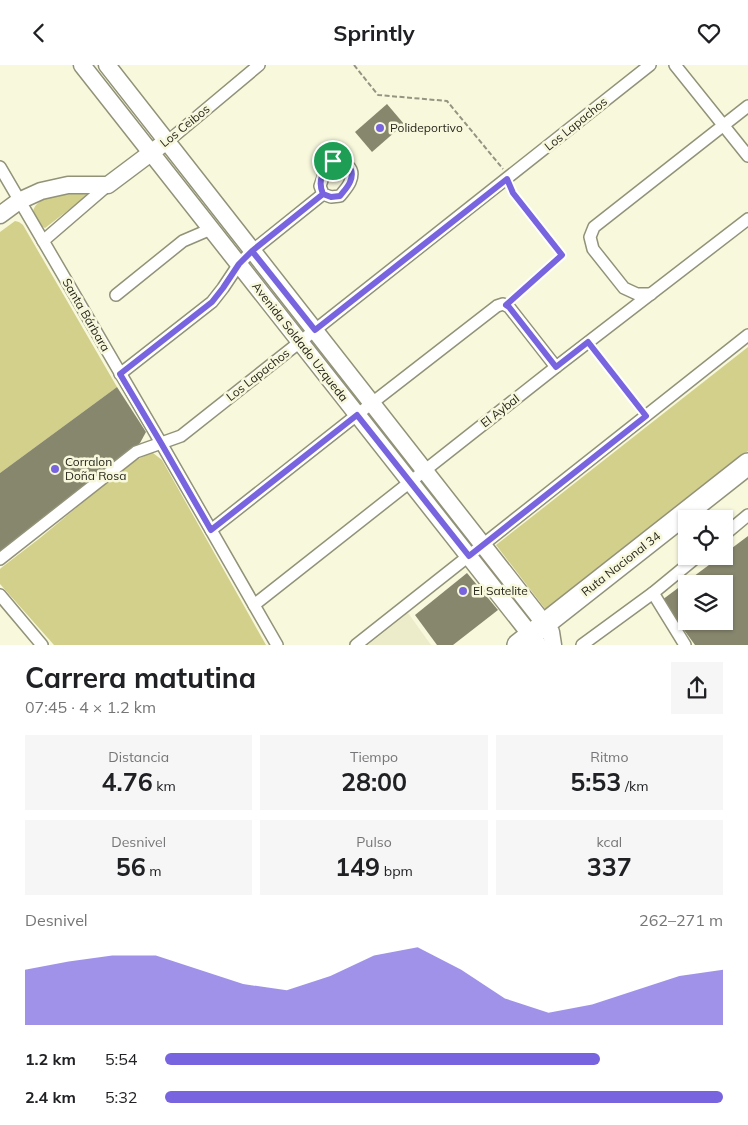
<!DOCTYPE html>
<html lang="es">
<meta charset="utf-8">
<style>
body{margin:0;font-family:Mulish,sans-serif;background:#f6f6f6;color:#202124;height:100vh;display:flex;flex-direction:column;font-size:19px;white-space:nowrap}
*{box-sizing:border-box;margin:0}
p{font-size:16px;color:#757577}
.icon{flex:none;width:28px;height:28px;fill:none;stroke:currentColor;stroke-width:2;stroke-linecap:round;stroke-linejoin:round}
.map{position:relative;height:580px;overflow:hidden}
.drawer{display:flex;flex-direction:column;background:#fff;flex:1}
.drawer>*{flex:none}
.fabs{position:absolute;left:678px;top:445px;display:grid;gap:10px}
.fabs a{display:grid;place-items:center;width:55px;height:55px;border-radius:0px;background:#fff;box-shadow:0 1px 4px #0004;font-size:25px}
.pin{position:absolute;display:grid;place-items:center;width:42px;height:42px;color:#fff;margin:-21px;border:2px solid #fff;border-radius:50%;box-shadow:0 1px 5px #0007}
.round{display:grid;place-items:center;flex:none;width:52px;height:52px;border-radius:0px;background:#f6f6f6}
.head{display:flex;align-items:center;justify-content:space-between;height:85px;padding:0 25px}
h1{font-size:28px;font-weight:700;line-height:38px}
.figures{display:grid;grid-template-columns:repeat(3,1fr);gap:8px;height:85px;padding:5px 25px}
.figures div{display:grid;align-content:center;border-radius:0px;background:#f6f6f6;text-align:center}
.figures b{font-size:25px;font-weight:700}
.figures small{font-size:14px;font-weight:400}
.figures p{font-size:14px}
.chart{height:140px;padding:10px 25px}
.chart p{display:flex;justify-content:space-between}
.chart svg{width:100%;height:90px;margin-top:5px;fill:#7964df;opacity:.7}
ul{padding:0 25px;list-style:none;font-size:16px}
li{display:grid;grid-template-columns:80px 60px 1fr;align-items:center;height:38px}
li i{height:12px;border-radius:6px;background:#7964df}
header{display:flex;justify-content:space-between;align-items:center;height:65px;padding:0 25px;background:#fff;font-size:22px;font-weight:700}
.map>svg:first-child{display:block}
.built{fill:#ececca}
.green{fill:#d2d08b}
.building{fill:#87876e;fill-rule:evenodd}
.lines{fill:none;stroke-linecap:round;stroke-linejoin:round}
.street-casing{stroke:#929279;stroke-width:14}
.secondary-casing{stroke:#929279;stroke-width:19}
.highway-casing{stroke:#929279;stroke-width:24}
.path{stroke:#949481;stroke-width:2;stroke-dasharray:5 2.5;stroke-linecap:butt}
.street{stroke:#fff;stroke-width:11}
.secondary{stroke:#fff;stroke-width:16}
.highway{stroke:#fff;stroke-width:21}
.route-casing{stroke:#fff;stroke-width:10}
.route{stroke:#7964df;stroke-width:6}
.poi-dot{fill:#7964df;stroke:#f8f8dd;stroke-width:2}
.labels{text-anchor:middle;stroke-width:5;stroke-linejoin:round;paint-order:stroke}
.street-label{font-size:12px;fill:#27271d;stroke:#f8f8dd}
.poi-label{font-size:12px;fill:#27271d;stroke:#f8f8dd;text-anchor:start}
</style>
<header><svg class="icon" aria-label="back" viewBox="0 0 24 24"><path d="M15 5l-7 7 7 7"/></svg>Sprintly<svg class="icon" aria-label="heart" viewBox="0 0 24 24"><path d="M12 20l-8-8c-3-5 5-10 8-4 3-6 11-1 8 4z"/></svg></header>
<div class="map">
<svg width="748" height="580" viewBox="0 0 748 580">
<rect width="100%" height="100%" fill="#f8f8dd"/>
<!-- built -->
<path class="built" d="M408 548 431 580H368Z"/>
<!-- green -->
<g class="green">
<path d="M97 123 45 163 41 161 33 148C34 127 81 126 97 123Z"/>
<path d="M15 156 19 157 23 160 117 322 0 408V167Z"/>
<path d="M748 282V386L546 545 496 480Z"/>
<path d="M150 388H153L162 395 266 580H54L0 519V504L1 503 40 473 129 399Z"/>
</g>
<!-- building -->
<g class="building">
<path d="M387 39 404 59 372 87 355 67Z"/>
<path d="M117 322 146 367 140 378 0 491V408Z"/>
<path d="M748 471V580H695L662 535 721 491H724V489ZM686 519H724V556H686Z"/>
<path d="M467 508 498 545 453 580H437L415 550Z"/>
</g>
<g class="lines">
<defs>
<g id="street">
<path d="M675 0 748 91"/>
<path d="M167 77 259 0"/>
<path d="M0 102 161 378 277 580"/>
<path d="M43 176 108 120"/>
<path d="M651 229H637L624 223 593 184 590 172 594 162 748 41"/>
<path d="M116 230 183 176 211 164"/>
<path d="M120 309 212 237 223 223 239 199 252 186 323 129 331 132 340 131C343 127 348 122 350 117 356 103 346 96 333 97L326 104 320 121 323 129"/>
<path d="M211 465 372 338 497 241 503 239 509 242 556 302"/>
<path d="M724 470 748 450"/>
<path d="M0 494 136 387 181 371 650 0"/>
<path d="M653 528 685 580"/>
<path d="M0 530 42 580"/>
<path d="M254 540 556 302 748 154"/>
<path d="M356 580 748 270"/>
<path d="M582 580 653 528 698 491"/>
</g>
<g id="secondary">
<path d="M82 0 537 578 538 580"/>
<path d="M107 0 551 567 553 580"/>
<path d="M0 150 19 136 41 126 68 120H108L160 81"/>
</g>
<path id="highway" d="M518 580 748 399"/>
</defs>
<!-- street casing -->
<use href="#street" class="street-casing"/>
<!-- secondary casing -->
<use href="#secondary" class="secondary-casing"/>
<!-- highway casing -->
<use href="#highway" class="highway-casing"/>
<!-- path -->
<g class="path">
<path d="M354 0 378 30 447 36 503 104"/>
<path d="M511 124 513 128 562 190 514 233"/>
<path d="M594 285 639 342"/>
</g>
<!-- street -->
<use href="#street" class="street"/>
<!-- secondary -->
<use href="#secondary" class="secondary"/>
<!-- highway -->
<use href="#highway" class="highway"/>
</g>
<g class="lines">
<defs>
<path id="route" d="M333 96C323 106 317 115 323 129L252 186 239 199 223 223 212 237 120 309 161 378 211 465 357 350 469 491 646 351 588 277 556 302 509 242 506 240 562 190 513 128 507 114 315 265 252 186 323 129 331 132 340 131C343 127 348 122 350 117 356 103 346 96 333 96"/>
</defs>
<!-- route casing -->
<use href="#route" class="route-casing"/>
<!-- route -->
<use href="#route" class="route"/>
</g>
<!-- markers -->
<g class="poi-dot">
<circle cx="380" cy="63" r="5"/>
<circle cx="55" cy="404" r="5"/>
<circle cx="463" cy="526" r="5"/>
</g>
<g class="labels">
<!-- street labels -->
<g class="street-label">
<text transform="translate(576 59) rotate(-39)" y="4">Los Lapachos</text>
<text transform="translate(185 61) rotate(-39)" y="4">Los Ceibos</text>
<text transform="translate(86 250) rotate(60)" y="4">Santa Bárbara</text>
<text transform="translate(300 277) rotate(52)" y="4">Avenida Soldado Uzqueda</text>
<text transform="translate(258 310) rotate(-38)" y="4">Los Lapachos</text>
<text transform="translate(500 346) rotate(-38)" y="4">El Aybal</text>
<text transform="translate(621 499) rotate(-38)" y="4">Ruta Nacional 34</text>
</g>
<!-- poi labels -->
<g class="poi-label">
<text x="390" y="67">Polideportivo</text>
<text x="65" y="401">Corralon<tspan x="65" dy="14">Doña Rosa</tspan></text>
<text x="473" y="530">El Satelite</text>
</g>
</g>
</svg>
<div class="fabs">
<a><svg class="icon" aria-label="locate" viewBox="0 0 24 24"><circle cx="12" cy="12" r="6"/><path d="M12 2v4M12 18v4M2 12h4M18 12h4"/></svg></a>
<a><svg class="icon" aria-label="layers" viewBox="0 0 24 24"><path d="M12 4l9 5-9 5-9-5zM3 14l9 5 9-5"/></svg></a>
</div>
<div class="pin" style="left:333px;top:96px;background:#1e9e55"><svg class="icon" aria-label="arrive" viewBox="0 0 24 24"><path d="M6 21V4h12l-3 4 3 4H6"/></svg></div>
</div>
<section class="drawer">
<div class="head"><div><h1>Carrera matutina</h1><p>07:45 · 4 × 1.2 km</p></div><a class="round"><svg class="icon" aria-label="share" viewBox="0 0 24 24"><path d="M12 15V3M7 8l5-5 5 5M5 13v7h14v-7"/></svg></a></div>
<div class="figures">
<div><p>Distancia</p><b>4.76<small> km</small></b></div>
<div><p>Tiempo</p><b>28:00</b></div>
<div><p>Ritmo</p><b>5:53<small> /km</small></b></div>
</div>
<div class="figures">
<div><p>Desnivel</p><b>56<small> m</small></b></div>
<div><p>Pulso</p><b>149<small> bpm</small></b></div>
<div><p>kcal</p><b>337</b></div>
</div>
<div class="chart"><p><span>Desnivel</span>262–271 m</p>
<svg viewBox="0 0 160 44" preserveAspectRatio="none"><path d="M0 44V17L10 13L20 10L30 10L40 17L50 24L60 27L70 20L80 10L90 6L100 17L110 31L120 38L130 34L140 27L150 20L160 17V44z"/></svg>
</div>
<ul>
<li><b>1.2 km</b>5:54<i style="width:78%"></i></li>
<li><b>2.4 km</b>5:32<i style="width:100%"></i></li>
</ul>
</section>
